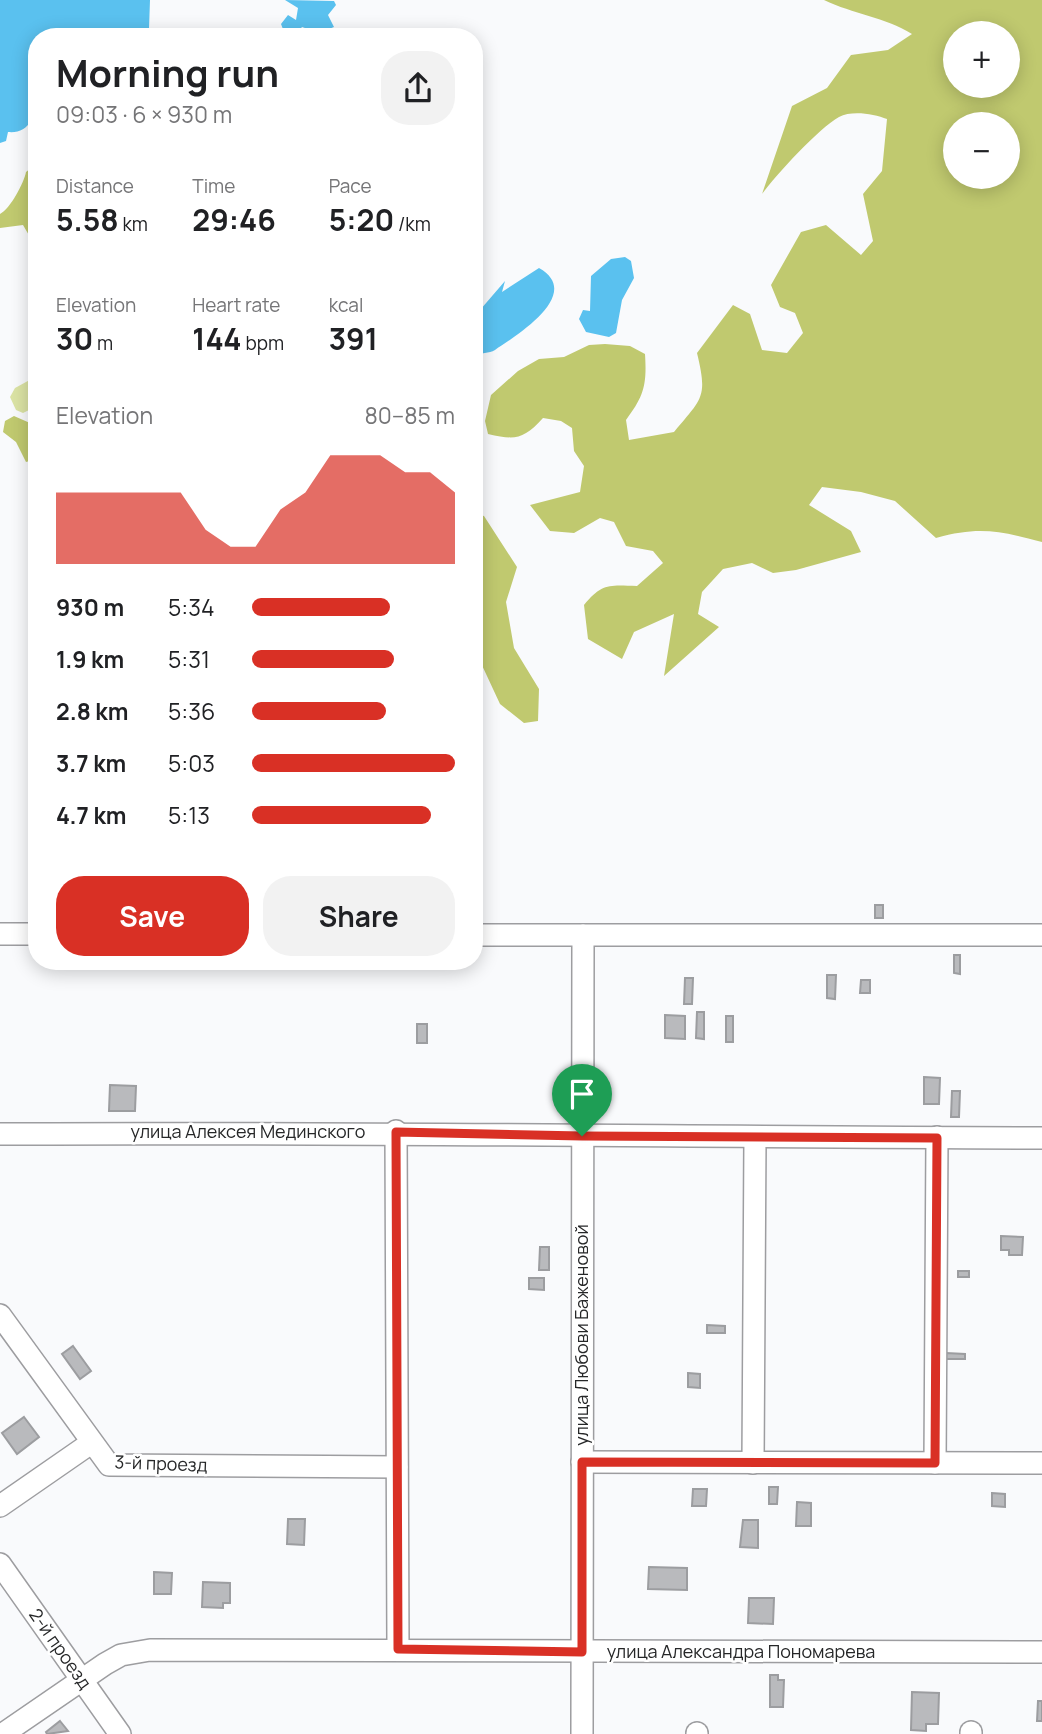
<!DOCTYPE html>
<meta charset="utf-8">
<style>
body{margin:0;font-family:Manrope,sans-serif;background:#f2f2f2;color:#202124;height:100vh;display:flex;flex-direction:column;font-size:26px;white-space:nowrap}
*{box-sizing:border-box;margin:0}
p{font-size:23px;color:#757577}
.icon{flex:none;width:38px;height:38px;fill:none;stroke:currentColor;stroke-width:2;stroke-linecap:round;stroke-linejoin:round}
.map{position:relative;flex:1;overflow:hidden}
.side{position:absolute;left:28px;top:28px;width:455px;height:942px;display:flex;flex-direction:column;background:#fff;border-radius:28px;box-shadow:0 4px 18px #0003}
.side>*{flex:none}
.controls{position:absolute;left:943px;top:21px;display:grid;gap:14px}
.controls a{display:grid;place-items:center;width:77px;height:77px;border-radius:50%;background:#fff;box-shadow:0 4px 18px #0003;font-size:35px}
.pin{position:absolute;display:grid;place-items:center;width:60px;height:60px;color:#fff;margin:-72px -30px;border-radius:50% 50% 50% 0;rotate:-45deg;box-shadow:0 0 7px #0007}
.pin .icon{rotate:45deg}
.round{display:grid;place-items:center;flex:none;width:74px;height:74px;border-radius:28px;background:#f2f2f2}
.overview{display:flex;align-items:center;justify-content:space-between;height:119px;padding:0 28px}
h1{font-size:38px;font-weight:700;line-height:52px}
.figures{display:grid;grid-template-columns:repeat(3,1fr);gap:10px;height:119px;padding:7px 28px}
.figures div{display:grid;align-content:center}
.figures b{font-size:30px;font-weight:700}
.figures small{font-size:19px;font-weight:400}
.figures p{font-size:19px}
.chart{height:196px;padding:14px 28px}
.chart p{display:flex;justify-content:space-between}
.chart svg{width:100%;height:126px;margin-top:7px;fill:#d93025;opacity:.7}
.primary-button{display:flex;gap:14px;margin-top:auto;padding:14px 28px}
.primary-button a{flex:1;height:80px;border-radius:28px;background:#d93025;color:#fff;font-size:28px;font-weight:700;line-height:80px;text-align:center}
.primary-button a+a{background:#f2f2f2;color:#202124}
ul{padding:0 28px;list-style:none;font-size:23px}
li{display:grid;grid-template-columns:112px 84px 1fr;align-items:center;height:52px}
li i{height:18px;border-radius:9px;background:#d93025}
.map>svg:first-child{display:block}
.green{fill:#dbe3a4}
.forest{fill:#c0c96f;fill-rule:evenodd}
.water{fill:#5ac1ef}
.building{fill:#b9babd;stroke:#9c9da0;stroke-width:2}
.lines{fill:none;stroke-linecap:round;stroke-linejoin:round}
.minor-casing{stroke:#9d9da0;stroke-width:24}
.minor{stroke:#fff;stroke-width:21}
.route-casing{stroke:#fff;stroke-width:14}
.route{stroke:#d93025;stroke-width:9}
.labels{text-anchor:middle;stroke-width:5;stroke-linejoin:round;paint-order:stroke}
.street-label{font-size:18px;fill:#262728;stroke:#fff}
</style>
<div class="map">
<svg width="1042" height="1734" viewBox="0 0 1042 1734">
<rect width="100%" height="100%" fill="#f9fafc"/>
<!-- green -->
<path class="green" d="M37 376V406L23 413 16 410 10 397 15 388Z"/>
<!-- forest -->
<g class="forest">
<path d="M824 0H1042V542C1000 531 979 526 936 538L895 501 861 492 822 487 809 505 851 531 861 552 796 570 773 573 752 563 723 569 702 592 698 614 719 627 664 676 674 614 634 632 622 659 588 639 584 605C602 583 609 585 637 586L663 563 653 551 626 546 614 522 600 518 574 533 550 531 530 505 580 492 584 466 574 451 572 428 561 421 543 418C523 440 515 440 488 434L485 421 491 395 518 371 539 359 564 357 589 345 605 344 630 346 645 354C647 385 644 396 626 420L629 440 674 432C702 398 708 398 697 353L733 305 750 314 762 350 787 353 803 333 795 313 780 307 771 285 801 232 826 225 861 255 873 241 863 194 882 171 887 119C874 114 852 110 839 117 819 128 776 175 762 194L792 106 827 88 851 55 888 50 912 34C885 17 853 14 824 0ZM1008 33V86H956V33ZM1008 124V177H956V124Z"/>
<path d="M37 163V240L30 237 23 225 0 228V214C10 209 24 183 26 172Z"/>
<path d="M14 416 30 423 37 417V459L26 462 16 442 3 432 5 421Z"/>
<path d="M474 513 484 516 517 567 506 602 514 648 539 689 538 721 524 723 500 704 480 661 474 656Z"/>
</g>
<!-- water -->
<g class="water">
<path d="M0 0H150L149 29 141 37H37C37 66 49 136 8 132L6 141 0 143Z"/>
<path d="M285 0 334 1 336 5 328 15 334 27 319 33 302 27 294 37H286L281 24 288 15 296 20 298 8Z"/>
<path d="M625 257 631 261 634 278 622 300 616 333 609 337 586 332 579 319 583 310 590 311 591 276 611 259Z"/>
<path d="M539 268C585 294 514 337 495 350 489 354 481 352 474 356V346L481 339 474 334V317L505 281 502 292Z"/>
</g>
<!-- building -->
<g class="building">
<rect x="875" y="905" width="8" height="13"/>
<path d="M954 955H960V974L954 973Z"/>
<path d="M827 975H836L835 999 827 998Z"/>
<path d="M685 978H693L692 1004H684Z"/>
<path d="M861 980H870V993H860Z"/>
<path d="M697 1012H704V1039L696 1038Z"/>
<path d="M665 1015 685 1016V1039L665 1038Z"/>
<rect x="726" y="1016" width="7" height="26"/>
<rect x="417" y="1024" width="10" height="19"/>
<path d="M924 1077 940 1078 939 1104H924Z"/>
<path d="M110 1085 136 1086 135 1111H109Z"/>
<path d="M952 1091H960L959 1117H951Z"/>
<path d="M1001 1236 1023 1237 1022 1255H1009V1250H1001Z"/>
<path d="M540 1247H549V1270H539Z"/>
<rect x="958" y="1271" width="11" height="6"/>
<path d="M529 1278H544V1290L529 1289Z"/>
<path d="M707 1325 725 1326V1333H707Z"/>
<path d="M73 1346 91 1371 80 1379 62 1354Z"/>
<path d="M946 1353 965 1354V1359H945Z"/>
<path d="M688 1373 700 1374V1388L688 1387Z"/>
<path d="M24 1417 39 1437 17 1454 2 1433Z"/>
<path d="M769 1487H778L777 1504H769Z"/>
<path d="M693 1489H707L706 1506H692Z"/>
<path d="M992 1493 1005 1494V1507L992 1506Z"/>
<path d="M797 1502 811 1503V1526H796Z"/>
<path d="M288 1519H305L304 1545 287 1544Z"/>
<path d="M743 1520H758V1548L740 1547Z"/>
<path d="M649 1567 687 1568V1590L648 1589Z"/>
<path d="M154 1572 172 1573 171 1594H154Z"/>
<path d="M203 1582 230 1583V1603H223V1608L202 1607Z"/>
<path d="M749 1598H774L773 1624 748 1623Z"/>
<path d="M770 1675H778V1680H784L783 1707H770Z"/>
<path d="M912 1692 939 1693 938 1724H926V1731L911 1730Z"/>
<path d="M1038 1701H1042V1721H1037Z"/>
<path d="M60 1721 68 1731 47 1734 46 1732Z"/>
</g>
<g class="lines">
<defs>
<g id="minor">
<path d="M0 934H37"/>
<path d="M474 935H1042"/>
<path d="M396 1131 398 1649"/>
<path d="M0 1134C347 1132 695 1137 1042 1138"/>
<path d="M0 1315 109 1465 397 1467"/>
<path d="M582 1462 1042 1463"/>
<path d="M753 1463 755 1138"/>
<path d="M935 1463 937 1137"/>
<path d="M0 1506 91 1443"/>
<path d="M0 1564 120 1734"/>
<path d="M3 1734 105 1664 121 1655 150 1650 1042 1652"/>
<path d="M582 1734 583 935"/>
<path d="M697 1734V1733"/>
<path d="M971 1734V1732"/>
</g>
</defs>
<!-- minor casing -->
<use href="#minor" class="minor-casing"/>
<!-- minor -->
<use href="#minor" class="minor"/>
</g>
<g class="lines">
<defs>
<path id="route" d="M396 1132 582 1136 937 1138 935 1463 582 1462V1652L398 1649Z"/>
</defs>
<!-- route casing -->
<use href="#route" class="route-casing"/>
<!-- route -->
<use href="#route" class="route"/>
</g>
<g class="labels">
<!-- street labels -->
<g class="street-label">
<text x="248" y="1138">улица Алексея Мединского</text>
<text transform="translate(582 1335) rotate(-90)" y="6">улица Любови Баженовой</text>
<text transform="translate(161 1464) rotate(2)" y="6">3-й проезд</text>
<text transform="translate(60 1649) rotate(55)" y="6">2-й проезд</text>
<text x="741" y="1658">улица Александра Пономарева</text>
</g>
</g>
</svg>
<div class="controls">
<a>+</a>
<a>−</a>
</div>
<div class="pin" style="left:582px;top:1136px;background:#1e9e55"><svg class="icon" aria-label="arrive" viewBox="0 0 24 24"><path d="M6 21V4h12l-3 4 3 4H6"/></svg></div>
<section class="side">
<div class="overview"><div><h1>Morning run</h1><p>09:03 · 6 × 930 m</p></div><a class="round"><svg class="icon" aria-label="share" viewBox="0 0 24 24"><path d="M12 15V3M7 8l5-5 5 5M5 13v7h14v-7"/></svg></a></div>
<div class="figures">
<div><p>Distance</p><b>5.58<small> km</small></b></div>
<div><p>Time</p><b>29:46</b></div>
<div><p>Pace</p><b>5:20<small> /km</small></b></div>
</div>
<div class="figures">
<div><p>Elevation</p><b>30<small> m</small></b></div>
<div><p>Heart rate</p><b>144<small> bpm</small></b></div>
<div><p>kcal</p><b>391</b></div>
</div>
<div class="chart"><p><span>Elevation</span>80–85 m</p>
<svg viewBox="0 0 160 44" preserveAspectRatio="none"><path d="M0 44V19L10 19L20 19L30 19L40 19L50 19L60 32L70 38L80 38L90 25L100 19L110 6L120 6L130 6L140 12L150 12L160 19V44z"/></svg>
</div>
<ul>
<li><b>930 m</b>5:34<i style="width:68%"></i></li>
<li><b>1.9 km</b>5:31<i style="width:70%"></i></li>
<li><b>2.8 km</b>5:36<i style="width:66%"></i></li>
<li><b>3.7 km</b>5:03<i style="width:100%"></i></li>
<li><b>4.7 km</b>5:13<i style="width:88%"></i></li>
</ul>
<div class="primary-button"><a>Save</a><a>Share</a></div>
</section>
</div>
